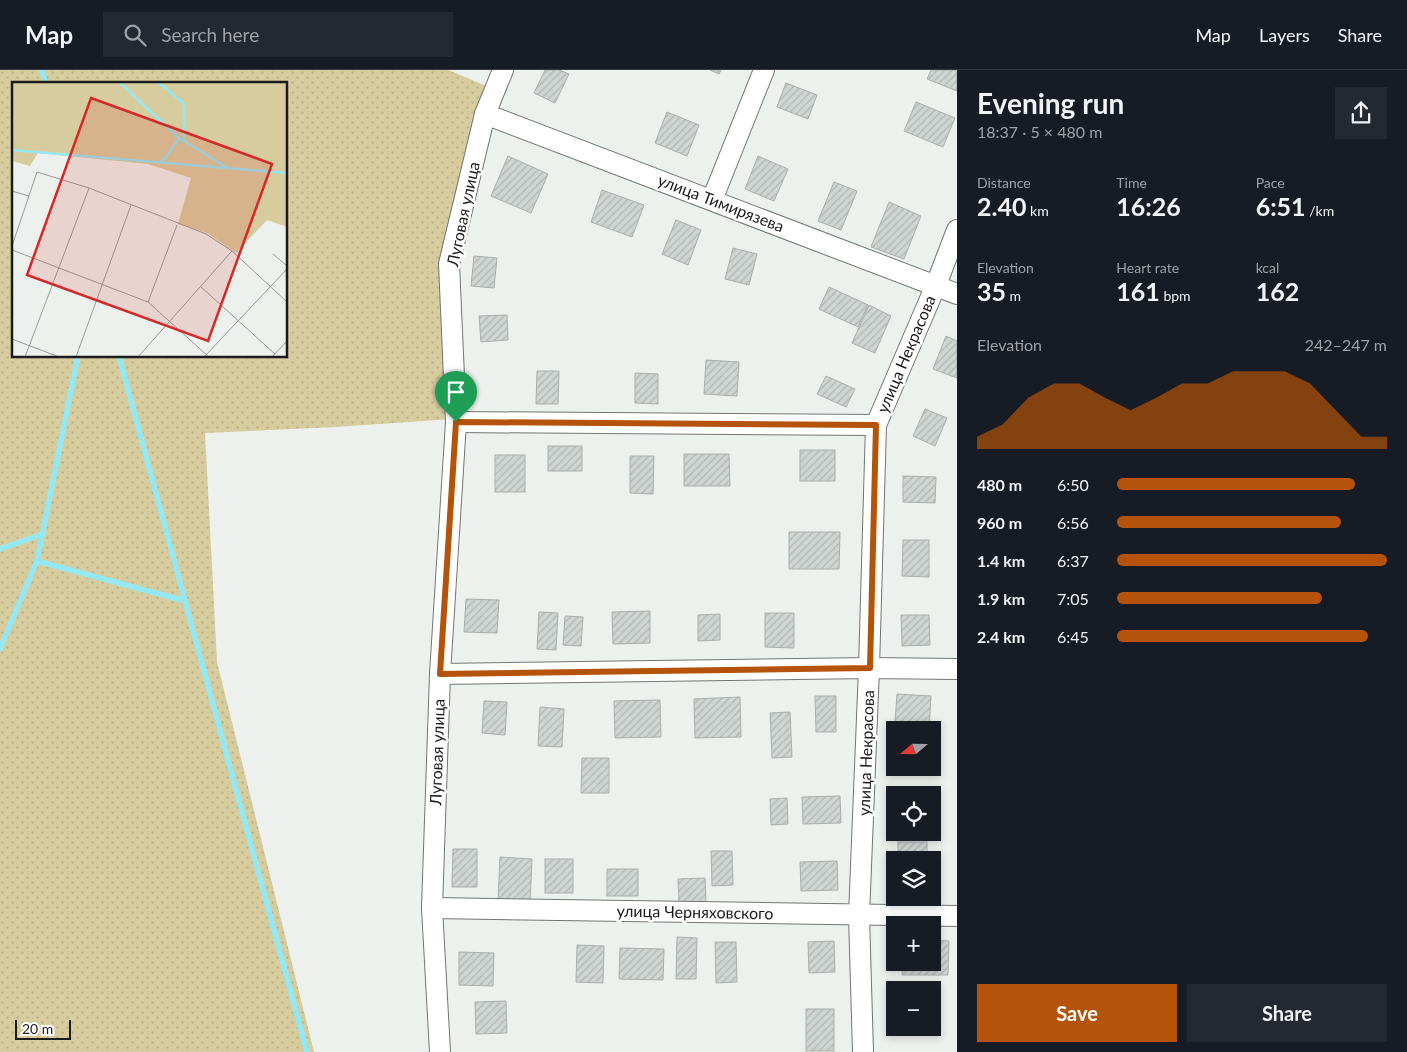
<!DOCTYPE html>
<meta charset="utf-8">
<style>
body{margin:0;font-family:Lato,sans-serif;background:#242831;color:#f1f3f6;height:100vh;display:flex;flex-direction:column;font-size:19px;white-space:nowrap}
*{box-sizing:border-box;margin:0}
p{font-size:16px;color:#9ea1a6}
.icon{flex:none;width:28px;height:28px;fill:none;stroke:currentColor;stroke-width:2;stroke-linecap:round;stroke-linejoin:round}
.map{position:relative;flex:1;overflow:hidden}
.drawer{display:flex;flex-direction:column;background:#171b24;width:450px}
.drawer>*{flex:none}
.needle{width:32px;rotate:250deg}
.tools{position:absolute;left:886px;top:651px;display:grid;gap:10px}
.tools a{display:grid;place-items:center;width:55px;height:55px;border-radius:0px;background:#171b24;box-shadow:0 2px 8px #0003;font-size:25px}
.scale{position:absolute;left:15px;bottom:12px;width:56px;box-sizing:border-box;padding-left:5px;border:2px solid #1a1b1a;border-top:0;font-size:14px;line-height:18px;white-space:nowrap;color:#1a1b1a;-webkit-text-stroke:4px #fff;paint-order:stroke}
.pin{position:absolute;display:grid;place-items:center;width:42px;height:42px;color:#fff;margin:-51px -21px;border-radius:50% 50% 50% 0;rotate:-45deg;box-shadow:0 0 5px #0007}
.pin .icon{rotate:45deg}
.round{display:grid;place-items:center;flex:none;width:52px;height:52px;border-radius:0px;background:#242831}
.summary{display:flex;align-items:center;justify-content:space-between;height:85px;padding:0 20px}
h1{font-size:28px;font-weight:700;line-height:38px}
.figures{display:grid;grid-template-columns:repeat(3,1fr);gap:8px;height:85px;padding:5px 20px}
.figures div{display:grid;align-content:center}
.figures b{font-size:25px;font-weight:700}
.figures small{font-size:14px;font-weight:400}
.figures p{font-size:14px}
.chart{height:140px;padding:10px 20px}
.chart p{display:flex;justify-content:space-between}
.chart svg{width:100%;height:90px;margin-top:5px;fill:#b45309;opacity:.7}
.action{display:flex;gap:10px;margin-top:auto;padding:10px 20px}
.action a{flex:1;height:58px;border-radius:0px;background:#b45309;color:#fff;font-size:20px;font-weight:700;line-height:58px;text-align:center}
.action a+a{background:#242831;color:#f1f3f6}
ul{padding:0 20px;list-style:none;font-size:16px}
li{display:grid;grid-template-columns:80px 60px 1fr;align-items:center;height:38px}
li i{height:12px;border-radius:6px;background:#b45309}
header{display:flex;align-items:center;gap:30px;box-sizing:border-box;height:70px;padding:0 25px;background:#171b24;border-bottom:1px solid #363941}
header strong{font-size:24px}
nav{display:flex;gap:28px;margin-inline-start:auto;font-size:18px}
.search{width:350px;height:45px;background:#242831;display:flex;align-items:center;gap:12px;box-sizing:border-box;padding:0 18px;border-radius:0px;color:#9ea1a6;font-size:19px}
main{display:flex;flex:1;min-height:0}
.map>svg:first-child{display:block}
.grass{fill:url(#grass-dots);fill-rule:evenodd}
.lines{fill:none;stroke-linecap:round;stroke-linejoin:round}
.stream{stroke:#94e8f4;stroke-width:5.5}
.building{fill:url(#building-hatch);stroke:#aaafae}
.minor-casing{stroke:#727673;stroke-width:22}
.minor{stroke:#fff;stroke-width:20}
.route-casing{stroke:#fff;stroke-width:10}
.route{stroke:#b45309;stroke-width:6}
.labels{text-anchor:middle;stroke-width:5;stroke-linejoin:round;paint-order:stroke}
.street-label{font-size:16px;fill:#1a1b1a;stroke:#fff}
.inset-river{fill:none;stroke:#94e8f4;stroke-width:2.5}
.inset-road{fill:none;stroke:#999b99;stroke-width:1}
.view{fill:#d62828;fill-opacity:0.15;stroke:#d62828;stroke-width:2.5}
.inset-edge{fill:none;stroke:#1a1b1a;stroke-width:2.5}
</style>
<header>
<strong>Map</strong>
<div class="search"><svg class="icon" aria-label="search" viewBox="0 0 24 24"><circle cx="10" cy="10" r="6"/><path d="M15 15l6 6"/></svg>Search here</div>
<nav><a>Map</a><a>Layers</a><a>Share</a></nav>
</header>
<main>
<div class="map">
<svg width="957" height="982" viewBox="0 0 957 982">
<defs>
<pattern id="grass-dots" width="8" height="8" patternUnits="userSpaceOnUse" patternTransform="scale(1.25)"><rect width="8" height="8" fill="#d7cc9d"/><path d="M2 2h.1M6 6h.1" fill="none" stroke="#b8af87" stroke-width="1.8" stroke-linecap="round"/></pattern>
<pattern id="building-hatch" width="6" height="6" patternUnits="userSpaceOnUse" patternTransform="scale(1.25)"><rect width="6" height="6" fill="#cfd5d3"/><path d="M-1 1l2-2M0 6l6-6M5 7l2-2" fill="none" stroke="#b1b6b5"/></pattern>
</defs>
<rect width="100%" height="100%" fill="#edf1ed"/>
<!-- grass -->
<path class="grass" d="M0 0H448L489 17 443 195 452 349 336 357 205 363 217 592 314 982H0ZM14 14H286V286H14Z"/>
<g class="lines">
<!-- stream -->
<g class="stream">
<path d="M42 0 46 14"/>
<path d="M119 286 307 982"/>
<path d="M0 479 43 464"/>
<path d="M37 491 185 531"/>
<path d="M0 579 37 491 78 286"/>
</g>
</g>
<!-- building -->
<g class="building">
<path d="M545 0H559L569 4 555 33 534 23Z"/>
<path d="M710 0H721L719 4Z"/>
<path d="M931 0H957V21L927 9Z"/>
<path d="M786 13 817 25 808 49 777 37Z"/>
<path d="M916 32 955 48 943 77 904 61Z"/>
<path d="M667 42 699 55 687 86 655 73Z"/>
<path d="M508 86 548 104 531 143 491 126Z"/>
<path d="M758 86 788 99 774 131 745 119Z"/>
<path d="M834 112 857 121 841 160 818 151Z"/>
<path d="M602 120 644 135 632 167 591 152Z"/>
<path d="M889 132 921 146 904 189 871 177Z"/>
<path d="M676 150 701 160 688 195 662 184Z"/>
<path d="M733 178 757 184 749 215 725 209Z"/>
<path d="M474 186 497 188 494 218 471 216Z"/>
<path d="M829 217 868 235 858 257 819 239Z"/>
<path d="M869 235 891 246 875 283 852 273Z"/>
<path d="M507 245 508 270 481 272 479 246Z"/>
<path d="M946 266 957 271V308L933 299Z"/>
<path d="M706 290 739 292 737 326 704 324Z"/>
<path d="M537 301H559L558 334H536Z"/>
<path d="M635 303 658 304V334L635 333Z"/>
<path d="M826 306 855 319 846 337 817 324Z"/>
<path d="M925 339 947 348 935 376 913 366Z"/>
<rect x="548" y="376" width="34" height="25"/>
<rect x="800" y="380" width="35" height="31"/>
<path d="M684 384H729L730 416H684Z"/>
<rect x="495" y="385" width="30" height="37"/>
<path d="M630 386H654L653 424 630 423Z"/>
<path d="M903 406 936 407 935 433 903 432Z"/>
<path d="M789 462H840L839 499H789Z"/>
<path d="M903 470H929V507L902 506Z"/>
<path d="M466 529 499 530 497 563 464 562Z"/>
<path d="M650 541V573L613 574 612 542Z"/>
<path d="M539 542 558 543 556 580 537 579Z"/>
<path d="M765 543H794V578L765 577Z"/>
<path d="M720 544V570L698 571V545Z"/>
<path d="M901 545H929L930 575 902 576Z"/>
<path d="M565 546 583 547 581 576 563 575Z"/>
<path d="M897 624 931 626 929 660H895V681H893Z"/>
<path d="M815 626H836V662H816Z"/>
<path d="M740 627 741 667 695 668 694 629Z"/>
<path d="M660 630 661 667 615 668 614 631Z"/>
<path d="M484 631 507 632 505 665 482 663Z"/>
<path d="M540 637 564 639 562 677 538 676Z"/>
<path d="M790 642 792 687 772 688 770 643Z"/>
<path d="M582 688H609V723H581Z"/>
<path d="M840 726 841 753 803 754 802 727Z"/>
<path d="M787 728 788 754 771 755 770 729Z"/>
<rect x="898" y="772" width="29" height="18"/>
<path d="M453 779H477V817H452Z"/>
<path d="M711 781H732L733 815 712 816Z"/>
<path d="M500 787 532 789 530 833 498 831Z"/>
<rect x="545" y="789" width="28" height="34"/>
<path d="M837 791 838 820 801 821 800 792Z"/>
<rect x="607" y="799" width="31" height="27"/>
<path d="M705 808 706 832 679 833 678 809Z"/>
<path d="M677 867 697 868 696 909H676Z"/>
<path d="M932 870 949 871 948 905H902L903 892H932Z"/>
<path d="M834 871 835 902 809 903 808 872Z"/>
<path d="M715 872H736L737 912 716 913Z"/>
<path d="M577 875 604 876 603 913 576 912Z"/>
<path d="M620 878 664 879 663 910 619 909Z"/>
<path d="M459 882 494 883 493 916 459 915Z"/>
<path d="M506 931 507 963 476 964 475 932Z"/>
<rect x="806" y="939" width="28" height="42"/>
</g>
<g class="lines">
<defs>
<g id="minor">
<path d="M485 44 957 224"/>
<path d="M712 130 764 0"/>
<path d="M456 352 876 355"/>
<path d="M440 604 869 598 957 599"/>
<path d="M432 838 957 846"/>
<path d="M440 982 432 838 440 604 456 352 449 194 485 44 503 0"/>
<path d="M863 982 859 846 869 598 876 355 936 215 957 160"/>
</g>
</defs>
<!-- minor casing -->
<use href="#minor" class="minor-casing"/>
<!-- minor -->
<use href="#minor" class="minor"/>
</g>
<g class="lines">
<defs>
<path id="route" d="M456 352 876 355 870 598 440 604Z"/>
</defs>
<!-- route casing -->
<use href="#route" class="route-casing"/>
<!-- route -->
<use href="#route" class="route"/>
</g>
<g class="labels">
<!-- street labels -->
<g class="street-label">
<text transform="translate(721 133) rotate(21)" y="6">улица Тимирязева</text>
<text transform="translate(463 144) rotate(-78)" y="6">Луговая улица</text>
<text transform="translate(906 284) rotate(-67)" y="6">улица Некрасова</text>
<text transform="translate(437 682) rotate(-88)" y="6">Луговая улица</text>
<text transform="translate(866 683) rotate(-88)" y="6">улица Некрасова</text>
<text transform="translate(695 842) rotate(1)" y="6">улица Черняховского</text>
</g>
</g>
<!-- overview -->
<g transform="translate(12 12)">
<rect width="275" height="275" fill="#edf1ed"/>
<path d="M0 0H275V145L255 138 224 171 195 151 166 142 179 96 136 82 26 71 18 84 0 79Z" fill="#d7cc9d"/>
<path class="inset-river" d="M107 0 167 56 216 86M146 0 172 22V58M0 68 275 91M150 80 167 57"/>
<path class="inset-road" d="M0 109 17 114M0 164 25 90 77 106 194 152 220 169 275 220M0 168 136 220 197 275M261 172 275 184M189 205 263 272M136 220 165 143M0 257 47 275M13 275 77 106M64 275 119 123M126 275 220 169M192 275 275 187M260 275 275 259"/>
<path class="view" d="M79 16 260 82 196 259 15 193Z"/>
<rect width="275" height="275" class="inset-edge"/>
</g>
</svg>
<div class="tools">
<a><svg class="needle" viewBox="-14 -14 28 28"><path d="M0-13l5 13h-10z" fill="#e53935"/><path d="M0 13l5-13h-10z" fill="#9ea1a6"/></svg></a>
<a><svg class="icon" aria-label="locate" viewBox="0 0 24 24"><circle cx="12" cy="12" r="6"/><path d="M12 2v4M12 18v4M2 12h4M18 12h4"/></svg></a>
<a><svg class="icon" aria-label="layers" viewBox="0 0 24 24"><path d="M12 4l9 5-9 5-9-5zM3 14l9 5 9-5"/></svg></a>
<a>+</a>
<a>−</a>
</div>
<div class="scale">20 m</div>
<div class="pin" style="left:456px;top:352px;background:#1e9e55"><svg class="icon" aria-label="arrive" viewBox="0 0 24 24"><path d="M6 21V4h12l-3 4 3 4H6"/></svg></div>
</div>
<section class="drawer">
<div class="summary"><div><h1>Evening run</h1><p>18:37 · 5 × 480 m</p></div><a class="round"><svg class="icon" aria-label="share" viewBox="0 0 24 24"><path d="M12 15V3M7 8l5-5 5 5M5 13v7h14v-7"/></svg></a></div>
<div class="figures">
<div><p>Distance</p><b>2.40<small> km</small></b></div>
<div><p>Time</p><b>16:26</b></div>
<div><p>Pace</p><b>6:51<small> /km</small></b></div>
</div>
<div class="figures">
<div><p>Elevation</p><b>35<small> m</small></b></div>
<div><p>Heart rate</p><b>161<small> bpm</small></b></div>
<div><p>kcal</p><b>162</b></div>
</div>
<div class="chart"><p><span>Elevation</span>242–247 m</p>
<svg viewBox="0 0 160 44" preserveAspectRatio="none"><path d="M0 44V38L10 32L20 19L30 12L40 12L50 19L60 25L70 19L80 12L90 12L100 6L110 6L120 6L130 12L140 25L150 38L160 38V44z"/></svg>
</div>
<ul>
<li><b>480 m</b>6:50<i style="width:88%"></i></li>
<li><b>960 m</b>6:56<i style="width:83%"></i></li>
<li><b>1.4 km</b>6:37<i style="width:100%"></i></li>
<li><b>1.9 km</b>7:05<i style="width:76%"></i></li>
<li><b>2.4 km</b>6:45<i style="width:93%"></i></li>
</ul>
<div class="action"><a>Save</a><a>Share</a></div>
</section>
</main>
